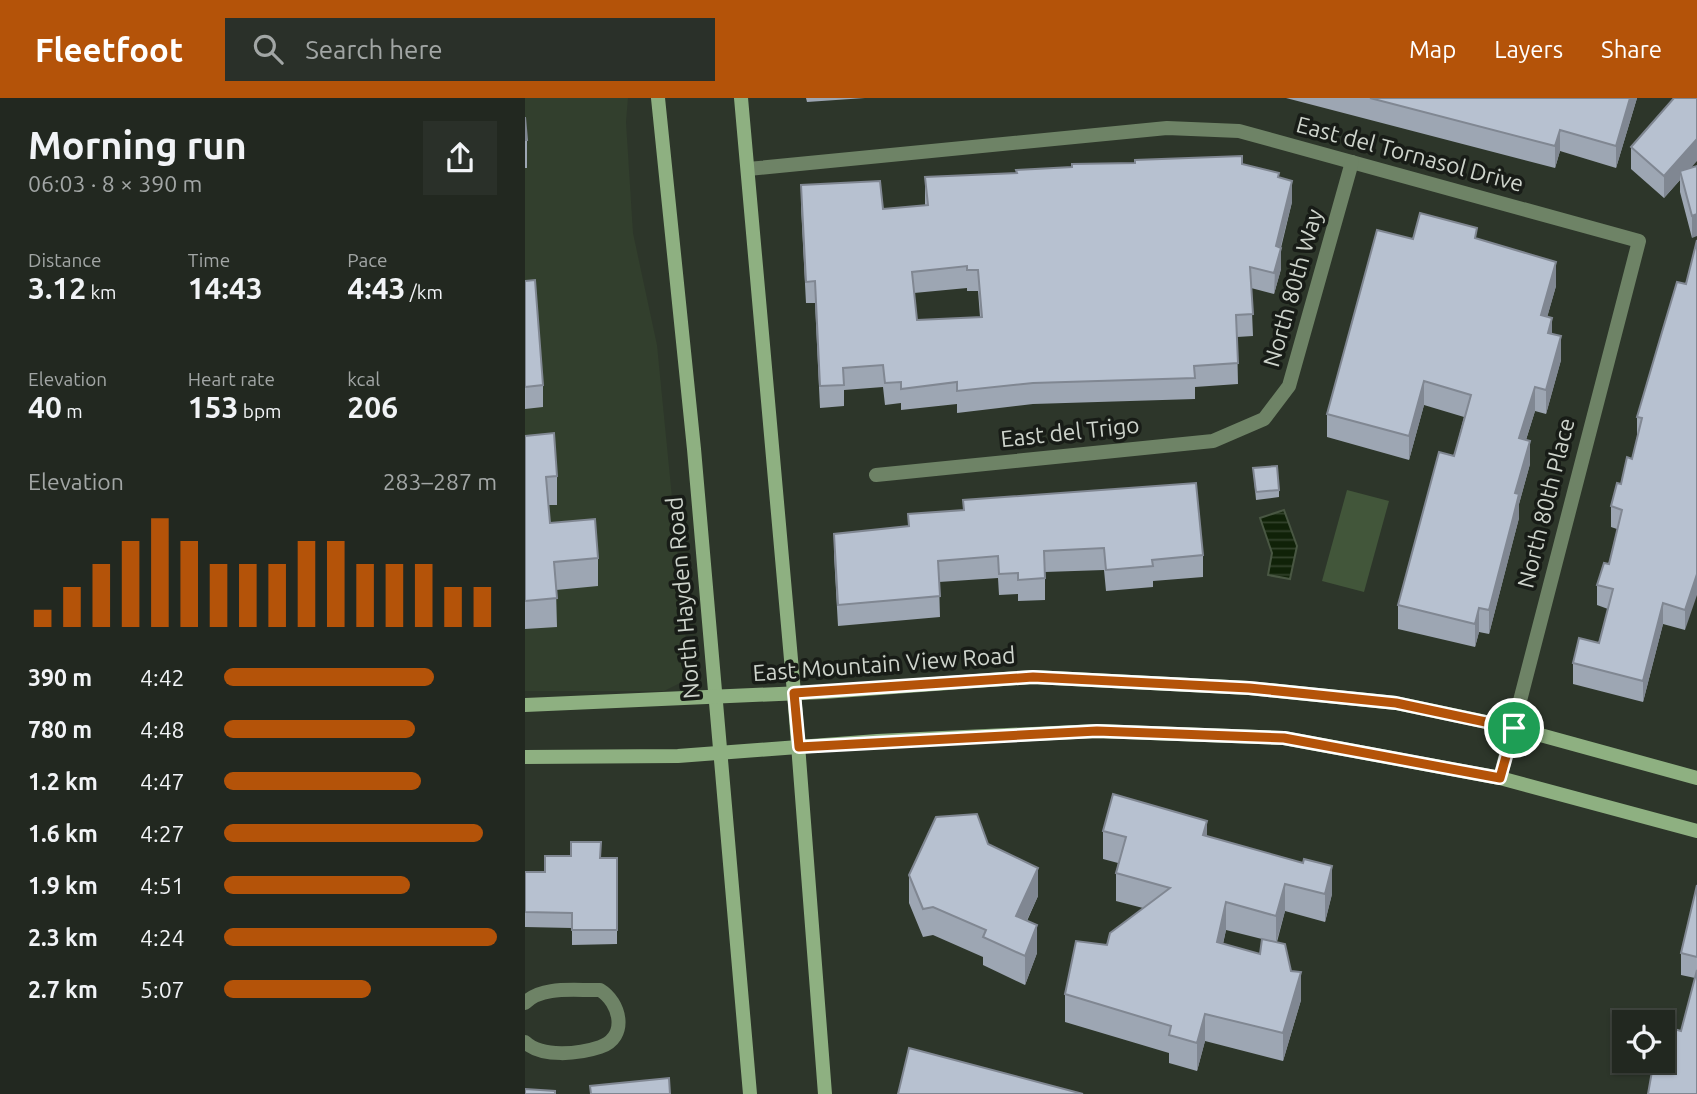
<!DOCTYPE html>
<meta charset="utf-8">
<style>
body{margin:0;font-family:Ubuntu,sans-serif;background:#2a3029;color:#f1f3f6;height:100vh;display:flex;flex-direction:column;font-size:26px;white-space:nowrap}
*{box-sizing:border-box;margin:0}
p{font-size:23px;color:#a2a6a5}
.icon{flex:none;width:38px;height:38px;fill:none;stroke:currentColor;stroke-width:2;stroke-linecap:round;stroke-linejoin:round}
.map{position:relative;flex:1;overflow:hidden}
.drawer{display:flex;flex-direction:column;background:#222820;width:525px}
.drawer>*{flex:none}
.tools{position:absolute;left:1087px;top:912px;display:grid;gap:14px}
.tools a{display:grid;place-items:center;width:63px;height:63px;border-radius:0px;background:#222820;box-shadow:0 2px 5px #0004,0 0 0 2px #3f443e;font-size:35px}
.pin{position:absolute;display:grid;place-items:center;width:60px;height:60px;color:#fff;margin:-30px;border:4px solid #fff;border-radius:50%;box-shadow:0 2px 7px #0007}
.round{display:grid;place-items:center;flex:none;width:74px;height:74px;border-radius:0px;background:#2a3029}
.head{display:flex;align-items:center;justify-content:space-between;height:119px;padding:0 28px}
h1{font-size:38px;font-weight:700;line-height:52px}
.stats{display:grid;grid-template-columns:repeat(3,1fr);gap:10px;height:119px;padding:7px 28px}
.stats div{display:grid;align-content:center}
.stats b{font-size:30px;font-weight:700}
.stats small{font-size:19px;font-weight:400}
.stats p{font-size:19px}
.chart{height:196px;padding:14px 28px}
.chart p{display:flex;justify-content:space-between}
.chart svg{width:100%;height:126px;margin-top:7px;stroke:#b45309;stroke-width:6}
ul{padding:0 28px;list-style:none;font-size:23px}
li{display:grid;grid-template-columns:112px 84px 1fr;align-items:center;height:52px}
li i{height:18px;border-radius:9px;background:#b45309}
header{display:flex;align-items:center;gap:42px;box-sizing:border-box;height:98px;padding:0 35px;background:#b45309;color:#fff}
header strong{font-size:33px}
nav{display:flex;gap:38px;margin-inline-start:auto;font-size:24px}
.search{width:490px;height:63px;background:#2a3029;display:flex;align-items:center;gap:18px;box-sizing:border-box;padding:0 24px;border-radius:0px;color:#a2a6a5;font-size:26px}
main{display:flex;flex:1;min-height:0}
.map>svg:first-child{display:block}
.built{fill:#323f2d}
.grass{fill:#42563a}
.water{fill:url(#water-rules);stroke:#495743;stroke-width:2}
.lines{fill:none;stroke-linecap:round;stroke-linejoin:round}
.minor{stroke:#6e8366;stroke-width:14}
.secondary{stroke:#8eb081;stroke-width:14}
.wall{fill:#9da6b3;fill-rule:evenodd}
.shaded-wall{fill:#808792}
.building{fill:#b7c1d0;stroke:#808792;stroke-width:2;fill-rule:evenodd}
.route-casing{stroke:#fff;stroke-width:14}
.route{stroke:#b45309;stroke-width:9}
.labels{text-anchor:middle;stroke-width:7;stroke-linejoin:round;paint-order:stroke}
.street-label{font-size:23px;fill:#ced4cc;stroke:#181c17}
</style>
<header>
<strong>Fleetfoot</strong>
<div class="search"><svg class="icon" aria-label="search" viewBox="0 0 24 24"><circle cx="10" cy="10" r="6"/><path d="M15 15l6 6"/></svg>Search here</div>
<nav><a>Map</a><a>Layers</a><a>Share</a></nav>
</header>
<main>
<section class="drawer">
<div class="head"><div><h1>Morning run</h1><p>06:03 · 8 × 390 m</p></div><a class="round"><svg class="icon" aria-label="share" viewBox="0 0 24 24"><path d="M12 15V3M7 8l5-5 5 5M5 13v7h14v-7"/></svg></a></div>
<div class="stats">
<div><p>Distance</p><b>3.12<small> km</small></b></div>
<div><p>Time</p><b>14:43</b></div>
<div><p>Pace</p><b>4:43<small> /km</small></b></div>
</div>
<div class="stats">
<div><p>Elevation</p><b>40<small> m</small></b></div>
<div><p>Heart rate</p><b>153<small> bpm</small></b></div>
<div><p>kcal</p><b>206</b></div>
</div>
<div class="chart"><p><span>Elevation</span>283–287 m</p>
<svg viewBox="0 0 160 44" preserveAspectRatio="none"><path d="M5 44V38M15 44V30M25 44V22M35 44V14M45 44V6M55 44V14M65 44V22M75 44V22M85 44V22M95 44V14M105 44V14M115 44V22M125 44V22M135 44V22M145 44V30M155 44V30"/></svg>
</div>
<ul>
<li><b>390 m</b>4:42<i style="width:77%"></i></li>
<li><b>780 m</b>4:48<i style="width:70%"></i></li>
<li><b>1.2 km</b>4:47<i style="width:72%"></i></li>
<li><b>1.6 km</b>4:27<i style="width:95%"></i></li>
<li><b>1.9 km</b>4:51<i style="width:68%"></i></li>
<li><b>2.3 km</b>4:24<i style="width:100%"></i></li>
<li><b>2.7 km</b>5:07<i style="width:54%"></i></li>
</ul>
</section>
<div class="map">
<svg width="1172" height="996" viewBox="0 0 1172 996">
<defs>
<pattern id="water-rules" width="6" height="5" patternUnits="userSpaceOnUse" patternTransform="scale(1.75)"><rect width="6" height="5" fill="#102208"/><path d="M0 2.5h6" fill="none" stroke="#32412b"/></pattern>
</defs>
<rect width="100%" height="100%" fill="#2d362a"/>
<!-- built -->
<path class="built" d="M0 0H103L101 24 108 135 132 247 162 552 161 570 155 585 139 593H0Z"/>
<!-- grass -->
<path class="grass" d="M822 392 864 403 839 494 797 483Z"/>
<!-- water -->
<path class="water" d="M759 412 772 448 765 481 743 477 747 455 735 420Z"/>
<g class="lines">
<!-- minor -->
<g class="minor">
<path d="M223 71 642 30 714 33 1114 143 975 680"/>
<path d="M351 377 688 343 739 321 764 288 827 64"/>
<path d="M0 905C17 887 52 893 75 892 95 904 104 939 75 949 54 956 17 960 0 944"/>
</g>
<!-- secondary -->
<g class="secondary">
<path d="M133 0 169 351 225 996"/>
<path d="M216 0 269 595 300 996"/>
<path d="M0 607 299 594 508 579 724 590 871 605 990 630 1172 680"/>
<path d="M0 659 153 658 352 643 572 633 759 640 975 680 1172 733"/>
</g>
</g>
<!-- wall -->
<g class="wall">
<path d="M281 0H340L282 4Z"/>
<path d="M761 0H1112L1091 70 1035 53 1030 70Z"/>
<path d="M0 19 2 42V70H0Z"/>
<path d="M1106 49 1166 70 1172 68 1167 140 1155 94V82L1139 100 1106 71Z"/>
<path d="M717 66 754 80 767 104 756 150V171L749 196 726 190 728 238 712 239 713 286 670 289V301L508 306 432 315V306L376 312V305L360 307 358 289 319 292V308L295 310 290 205H281L276 109V87L358 111 400 107V79ZM442 190V193H453L455 219 392 222 389 195Z"/>
<path d="M888 141H952L1031 188 1022 219 1036 262 1021 316 1010 313 1001 342 1005 366 994 406V420L988 443 964 536 954 534 950 549 873 531V507L929 358 939 319 899 307 884 362 802 339V316Z"/>
<path d="M0 183 18 287V309L0 311Z"/>
<path d="M1161 186 1160 532 1138 526 1118 604 1048 586V565L1074 545 1083 511 1072 507V487L1084 466 1092 431 1086 429V408L1107 361 1112 339V319Z"/>
<path d="M0 338 32 378V407H23L25 425 73 460V488L31 492 32 529 0 531Z"/>
<path d="M728 370 754 392V399L731 402Z"/>
<path d="M438 402 678 457V479L628 483V489L581 493 579 472 520 474V502L493 503V496L474 497 473 480 414 484 415 519 313 528 309 457V436L383 428V416L438 412Z"/>
<path d="M578 733 682 738 807 796 800 824 760 813 752 844 766 873 776 902 758 963 680 943 672 973 644 965V955L540 924V896L582 847 618 810 591 803V775L593 765 578 761ZM701 832 737 841 735 856 698 846Z"/>
<path d="M463 746 513 798 502 823 512 855 500 887 458 867V859L408 837 398 839 384 805V777Z"/>
<path d="M76 760H92V846L47 847V830L0 829V774H20Z"/>
<path d="M1172 787V996L1156 933 1170 880 1156 877V855Z"/>
</g>
<!-- shaded-wall -->
<g class="shaded-wall">
<path d="M1105 0H1112L1091 70V48Z"/>
<path d="M1035 32V53L1030 70V48Z"/>
<path d="M1172 41V63L1157 80 1155 73V82L1139 100V78Z"/>
<path d="M767 83V104L754 155 756 150V171L749 196 751 148Z"/>
<path d="M1172 116V138L1167 140V118Z"/>
<path d="M1031 164V188L1016 241V217Z"/>
<path d="M1027 220V244L1023 235Z"/>
<path d="M1036 238V262L1021 316V292Z"/>
<path d="M899 283V307L884 362V338Z"/>
<path d="M1010 289V313L994 364V340Z"/>
<path d="M1005 343V366L994 406V420L964 536V512L990 395Z"/>
<path d="M1172 476V497L1160 532V512Z"/>
<path d="M1138 505V526L1118 604V583Z"/>
<path d="M954 510V534L950 549V526Z"/>
<path d="M682 723V750L678 737Z"/>
<path d="M807 768V796L800 824V796Z"/>
<path d="M513 770V798L491 846V818Z"/>
<path d="M760 786V813L751 845V818Z"/>
<path d="M701 804V832L692 872V844Z"/>
<path d="M512 827V855L500 887V858Z"/>
<path d="M776 874V902L758 963V935Z"/>
<path d="M680 916V943L672 973V945Z"/>
</g>
<!-- building -->
<g class="building">
<path d="M845 0H1105L1091 48 1035 32 1030 48Z"/>
<path d="M1149 0H1172V41L1139 78 1106 49Z"/>
<path d="M0 19 2 42H0Z"/>
<path d="M717 58V66L754 75 753 79 767 83 751 148 756 150 749 175 725 169 728 216 711 217 713 265 669 268 670 280 508 285 432 293V284L376 291V284L360 285 358 267 318 270 319 287 295 288 290 183 281 184 276 87 355 83 358 111 403 107 400 79 492 75 491 72 547 69V66L610 65V62ZM442 168V172H453L457 219 392 222 387 174Z"/>
<path d="M1172 68V116L1167 118 1155 73Z"/>
<path d="M895 115 952 130 950 140 1031 164 1016 217 1027 220 1023 235 1036 238 1021 292 1010 289 994 340 1005 343 990 395 994 396 988 420 964 512 954 510 950 526 873 507 914 354 929 358 946 297 899 283 884 338 802 316 852 132 888 141Z"/>
<path d="M1172 142V476L1160 512 1138 505 1118 583 1048 565 1054 540 1074 545 1088 491 1072 487 1079 465 1084 466 1097 412 1086 408 1092 385 1096 386 1102 359 1107 361 1117 320 1112 319 1137 234 1152 184 1161 186Z"/>
<path d="M10 182 18 287 0 289V183Z"/>
<path d="M29 335 32 378 21 379 25 425 70 421 73 460 29 464 32 500 0 503V338Z"/>
<path d="M752 368 754 392 731 394 728 370Z"/>
<path d="M671 385 678 457 627 462 628 468 581 472 579 450 519 453 520 480 493 482V475L474 476 473 458 413 463 415 498 313 507 309 436 384 428 383 416 439 412 438 402Z"/>
<path d="M588 696 682 723 678 737 778 765 779 761 807 768 800 796 760 786 751 818 701 804 692 844 735 856 737 841 760 846 766 873 776 874 758 935 680 916 672 945 644 937 646 928 540 896 551 843 582 847 585 835 645 790 591 775 601 739 578 733Z"/>
<path d="M452 716 463 746 513 770 491 818 512 827 500 858 458 839 461 832 408 809 398 811 384 777 411 719Z"/>
<path d="M46 744H76L75 760H92V832H47V815L0 814V774H20V758H46Z"/>
<path d="M1172 787V859L1156 855Z"/>
<path d="M1172 872V996H1123L1129 962H1138V928L1156 933Z"/>
<path d="M384 950 558 996H373Z"/>
<path d="M144 980 145 996H66L65 988Z"/>
<path d="M0 991 30 993V996H0Z"/>
</g>
<g class="lines">
<defs>
<path id="route" d="M508 579 724 590 871 605 989 630 975 680 759 640 572 633 274 649 269 595Z"/>
</defs>
<!-- route casing -->
<use href="#route" class="route-casing"/>
<!-- route -->
<use href="#route" class="route"/>
</g>
<g class="labels">
<!-- street labels -->
<g class="street-label">
<text transform="translate(885 56) rotate(15)" y="8">East del Tornasol Drive</text>
<text transform="translate(768 190) rotate(-74)" y="8">North 80th Way</text>
<text transform="translate(545 334) rotate(-6)" y="8">East del Trigo</text>
<text transform="translate(1021 405) rotate(-76)" y="8">North 80th Place</text>
<text transform="translate(158 500) rotate(-95)" y="8">North Hayden Road</text>
<text transform="translate(359 566) rotate(-4)" y="8">East Mountain View Road</text>
</g>
</g>
</svg>
<div class="tools">
<a><svg class="icon" aria-label="locate" viewBox="0 0 24 24"><circle cx="12" cy="12" r="6"/><path d="M12 2v4M12 18v4M2 12h4M18 12h4"/></svg></a>
</div>
<div class="pin" style="left:989px;top:630px;background:#1e9e55"><svg class="icon" aria-label="arrive" viewBox="0 0 24 24"><path d="M6 21V4h12l-3 4 3 4H6"/></svg></div>
</div>
</main>
